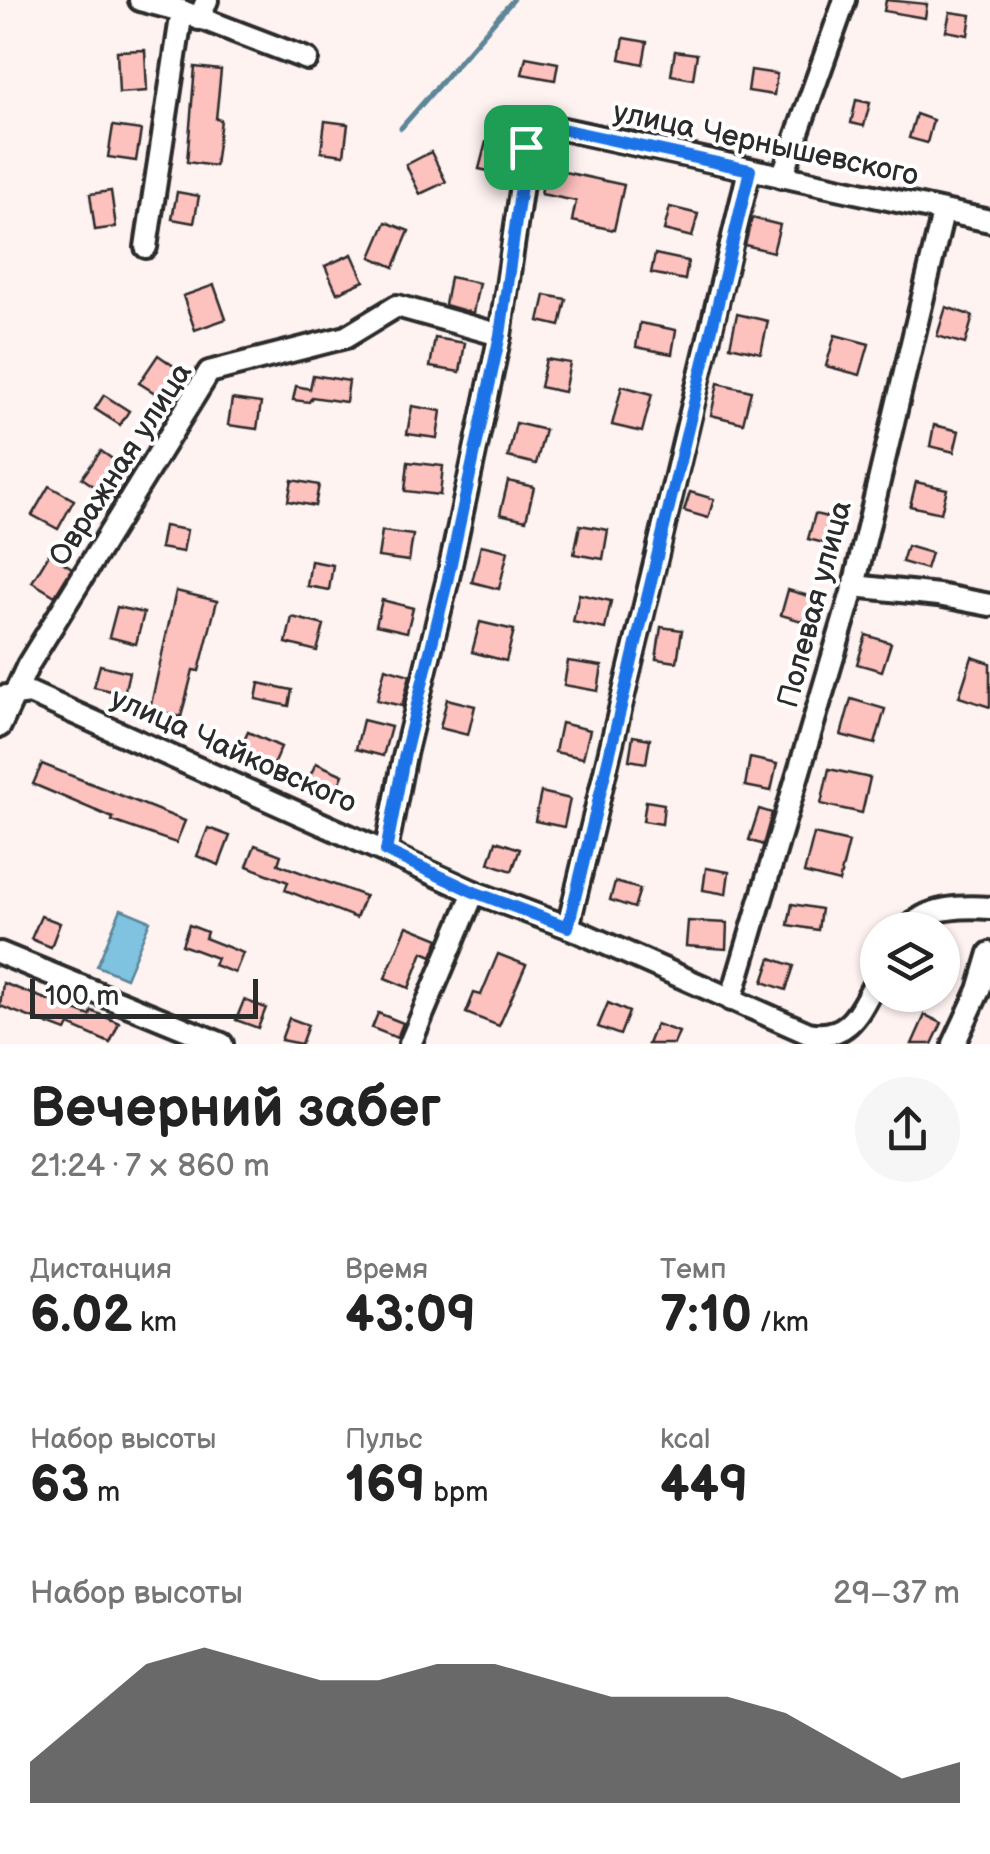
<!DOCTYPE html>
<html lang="ru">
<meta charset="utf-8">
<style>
body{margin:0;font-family:"Balsamiq Sans",sans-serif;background:#f6f6f6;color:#222;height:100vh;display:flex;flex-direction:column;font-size:38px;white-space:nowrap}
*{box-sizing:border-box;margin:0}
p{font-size:32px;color:#767676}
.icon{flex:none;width:55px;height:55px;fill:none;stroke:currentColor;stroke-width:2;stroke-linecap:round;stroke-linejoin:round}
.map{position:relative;height:1044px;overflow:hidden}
.details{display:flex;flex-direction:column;background:#fff;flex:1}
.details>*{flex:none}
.fabs{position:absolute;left:860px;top:912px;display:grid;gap:20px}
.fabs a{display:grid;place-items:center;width:100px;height:100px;border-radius:50%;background:#fff;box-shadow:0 2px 8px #0004;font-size:50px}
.scale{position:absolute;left:30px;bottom:25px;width:228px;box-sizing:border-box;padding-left:10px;border:5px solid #2b2b2b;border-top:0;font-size:28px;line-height:35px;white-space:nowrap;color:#2b2b2b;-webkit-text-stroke:8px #fff;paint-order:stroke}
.pin{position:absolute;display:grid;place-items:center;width:85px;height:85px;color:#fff;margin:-42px;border-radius:20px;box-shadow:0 5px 15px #0006}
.round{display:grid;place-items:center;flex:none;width:105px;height:105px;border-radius:52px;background:#f6f6f6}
.summary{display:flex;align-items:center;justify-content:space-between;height:170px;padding:0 30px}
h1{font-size:55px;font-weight:800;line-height:75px}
.stats{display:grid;grid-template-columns:repeat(3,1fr);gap:15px;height:170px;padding:10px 30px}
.stats div{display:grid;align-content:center}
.stats b{font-size:50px;font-weight:800}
.stats small{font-size:28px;font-weight:400}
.stats p{font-size:28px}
.chart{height:280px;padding:20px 30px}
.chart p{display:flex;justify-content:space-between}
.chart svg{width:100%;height:180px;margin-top:10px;fill:#2b2b2b;opacity:.7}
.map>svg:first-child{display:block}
.water{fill:#7fc3e0;stroke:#5d8698;stroke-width:2.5}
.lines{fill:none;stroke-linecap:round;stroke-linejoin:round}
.stream{stroke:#5d8698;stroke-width:5}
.building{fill:#fdc1be;stroke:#2b2b2b;stroke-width:2.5}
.minor-casing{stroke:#2b2b2b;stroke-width:28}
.minor{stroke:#fff;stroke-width:20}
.route-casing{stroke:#fff;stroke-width:20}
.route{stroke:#1a73e8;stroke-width:12}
.labels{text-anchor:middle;stroke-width:8;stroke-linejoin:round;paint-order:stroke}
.street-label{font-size:30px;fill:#2b2b2b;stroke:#fff}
</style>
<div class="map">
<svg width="990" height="1044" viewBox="0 0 990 1044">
<rect width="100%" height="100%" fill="#fff3f2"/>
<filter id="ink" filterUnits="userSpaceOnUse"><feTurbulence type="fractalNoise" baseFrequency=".01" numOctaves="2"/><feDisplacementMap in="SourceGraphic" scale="20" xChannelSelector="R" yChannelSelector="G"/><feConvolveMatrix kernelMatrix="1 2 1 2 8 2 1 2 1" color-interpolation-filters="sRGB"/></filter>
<g filter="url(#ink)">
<!-- water -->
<path class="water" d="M121 909 150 921 126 978 97 966Z"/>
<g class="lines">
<!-- stream -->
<path class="stream" d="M401 128 513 0"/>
</g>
<!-- building -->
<g class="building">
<path d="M886 0 927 4 925 18 884 11Z"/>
<path d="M950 12 971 15 968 35 946 31Z"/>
<path d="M624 38 647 42 643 64 620 59Z"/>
<path d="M145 50 147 91 119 93 117 51Z"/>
<path d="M675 51 697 54 693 79 671 75Z"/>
<path d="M526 57 558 63 555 80 522 74Z"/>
<path d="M195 67 221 70 216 119 221 120 215 166 187 162Z"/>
<path d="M751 70 777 74 774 95 748 91Z"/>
<path d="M856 100 870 103 864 126 851 123Z"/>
<path d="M916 114 933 120 927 143 909 138Z"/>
<path d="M325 121 348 124 344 155 321 152Z"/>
<path d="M113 126 141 130 136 161 108 157Z"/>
<path d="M486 142 513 148 507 175 479 169Z"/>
<path d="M431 152 446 182 420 194 406 165Z"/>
<path d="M546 168 624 185 614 230 572 221 576 201 541 194Z"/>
<path d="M111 191 116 227 95 230 90 194Z"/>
<path d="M177 192 199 196 194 223 172 219Z"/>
<path d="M670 207 698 214 692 237 664 230Z"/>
<path d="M752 218 780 225 773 252 745 245Z"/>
<path d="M386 222 409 231 394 267 371 257Z"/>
<path d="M352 254 364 281 337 293 325 266Z"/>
<path d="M655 254 688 261 685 280 651 273Z"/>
<path d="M450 277 479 283 473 313 445 305Z"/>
<path d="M214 285 226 319 195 330 183 296Z"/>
<path d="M545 295 566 299 560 326 539 321Z"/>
<path d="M946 307 973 316 965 344 937 336Z"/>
<path d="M737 314 768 321 761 353 730 346Z"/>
<path d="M640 323 676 330 672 354 636 347Z"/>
<path d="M835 335 869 344 860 375 826 366Z"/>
<path d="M435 338 465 343 460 372 430 367Z"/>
<path d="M158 355 178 369 160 396 139 383Z"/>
<path d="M546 359 570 363 564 392 540 387Z"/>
<path d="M313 375 349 381 346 402 312 397 309 402 293 400 296 386 310 389Z"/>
<path d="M718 383 751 391 743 423 711 415Z"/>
<path d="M622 386 652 394 642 432 612 425Z"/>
<path d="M104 395 129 411 120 425 95 409Z"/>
<path d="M232 399 261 403 257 429 228 425Z"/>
<path d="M412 406 441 411 437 438 407 434Z"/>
<path d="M516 423 545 430 536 464 508 457Z"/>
<path d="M934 425 959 431 954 452 930 446Z"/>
<path d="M101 451 131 472 114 500 82 478Z"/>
<path d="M408 462 443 466 440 495 405 491Z"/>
<path d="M292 480 319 485 315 506 288 501Z"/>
<path d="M508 481 534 487 526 520 500 514Z"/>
<path d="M916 482 947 489 941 513 910 506Z"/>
<path d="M49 486 74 500 58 529 32 515Z"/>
<path d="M690 492 714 499 708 518 684 511Z"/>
<path d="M815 514 835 519 828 544 808 539Z"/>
<path d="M580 525 608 530 603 559 574 554Z"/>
<path d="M164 526 187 530 183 552 160 548Z"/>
<path d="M382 531 413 535 409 561 378 557Z"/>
<path d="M481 545 508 551 499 589 472 582Z"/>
<path d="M907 546 931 553 926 569 902 562Z"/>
<path d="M49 554 72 568 55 596 32 582Z"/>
<path d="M311 561 333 565 329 590 307 586Z"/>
<path d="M788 590 819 599 812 624 781 615Z"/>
<path d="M176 591 217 601 199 671 193 670 181 717 150 709Z"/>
<path d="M579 594 611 601 605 629 573 622Z"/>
<path d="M382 600 413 608 407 632 376 625Z"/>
<path d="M117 607 144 613 136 644 109 637Z"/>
<path d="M292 617 324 625 317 651 286 643Z"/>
<path d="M480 622 514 630 506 661 472 652Z"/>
<path d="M661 627 682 630 677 662 656 659Z"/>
<path d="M866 635 891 643 882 671 857 664Z"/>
<path d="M972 657 990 663V707L959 697Z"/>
<path d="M568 661 602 666 598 691 564 685Z"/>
<path d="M100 665 129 672 124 694 94 687Z"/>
<path d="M385 668 410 675 402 706 377 700Z"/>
<path d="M259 683 292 690 289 706 256 699Z"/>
<path d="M447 699 475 706 468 735 440 728Z"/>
<path d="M851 699 885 709 875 744 841 735Z"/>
<path d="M363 720 391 727 383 756 356 749Z"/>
<path d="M561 723 590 730 583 758 555 752Z"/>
<path d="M248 732 281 747 269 774 236 758Z"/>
<path d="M633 736 650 739 646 763 629 760Z"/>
<path d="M750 758 777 764 771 791 745 786Z"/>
<path d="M316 763 343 775 333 799 305 787Z"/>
<path d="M42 764 185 821 176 843 112 821 113 818 33 784Z"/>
<path d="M829 769 870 778 862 813 821 804Z"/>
<path d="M541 792 570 799 564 827 535 821Z"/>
<path d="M646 801 664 804 662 824 643 821Z"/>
<path d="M759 809 772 813 763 845 749 840Z"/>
<path d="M208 828 230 836 219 865 197 856Z"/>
<path d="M814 834 849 842 839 882 804 873Z"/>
<path d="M496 841 520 849 512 871 489 863Z"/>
<path d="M255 845 281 855 278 864 365 896 356 918 285 890 288 882 247 866Z"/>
<path d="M706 868 729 872 726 894 703 890Z"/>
<path d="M615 882 640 889 634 908 610 900Z"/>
<path d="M792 904 821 909 818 930 788 925Z"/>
<path d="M41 916 60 923 51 947 31 939Z"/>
<path d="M688 921 727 923 726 949 686 946Z"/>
<path d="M189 925 207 932 205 938 243 953 235 973 214 965 217 958 182 945Z"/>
<path d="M407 926 439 939 432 956 423 952 409 988 385 978Z"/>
<path d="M498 954 526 965 499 1026 466 1013 474 993 481 995Z"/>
<path d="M771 958 794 966 786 990 763 982Z"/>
<path d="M3 983 90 1016 92 1011 119 1023 110 1043 69 1025 66 1031 0 1006Z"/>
<path d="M244 1000 266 1008 258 1028 236 1020Z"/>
<path d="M608 1003 629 1012 620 1035 598 1027Z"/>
<path d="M378 1013 403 1023 397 1038 372 1028Z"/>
<path d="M925 1015 942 1023 932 1044H912Z"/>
<path d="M289 1018 308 1025 301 1044 281 1040Z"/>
<path d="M656 1024 679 1032 674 1044H648Z"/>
</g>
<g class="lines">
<defs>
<g id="minor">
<path d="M140 0 182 11 307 59"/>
<path d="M199 19 207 0"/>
<path d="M782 177 845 0"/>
<path d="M146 247 182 11"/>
<path d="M854 586 938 595 990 605"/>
<path d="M0 697 30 693 474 892 568 927 808 1033C851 1041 860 1009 878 977"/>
<path d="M0 726 28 665 209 372 346 337 397 306 500 335"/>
<path d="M386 851 404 758 447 582 500 335 531 122 990 221"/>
<path d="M568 927 749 170"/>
<path d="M908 930C925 906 963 906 990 908"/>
<path d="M0 953 222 1044"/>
<path d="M731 1000 854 586 943 213"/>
<path d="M410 1044 474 892"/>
<path d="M954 1044 979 990 990 953"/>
</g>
</defs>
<!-- minor casing -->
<use href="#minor" class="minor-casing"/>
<!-- minor -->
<use href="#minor" class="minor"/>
</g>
</g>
<g class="lines" filter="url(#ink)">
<defs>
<path id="route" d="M530 122 750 170 568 927 474 892 386 851 404 758 447 582 500 335Z"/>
</defs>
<!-- route casing -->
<use href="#route" class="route-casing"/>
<!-- route -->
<use href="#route" class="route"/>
</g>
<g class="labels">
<!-- street labels -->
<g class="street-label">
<text transform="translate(766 143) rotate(12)" y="10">улица Чернышевского</text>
<text transform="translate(120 464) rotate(-57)" y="10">Овражная улица</text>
<text transform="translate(814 604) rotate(-75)" y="10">Полевая улица</text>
<text transform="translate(234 750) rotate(24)" y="10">улица Чайковского</text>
</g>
</g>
</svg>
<div class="fabs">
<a><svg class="icon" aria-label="layers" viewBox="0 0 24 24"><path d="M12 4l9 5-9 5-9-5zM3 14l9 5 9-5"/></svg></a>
</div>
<div class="scale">100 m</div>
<div class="pin" style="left:526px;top:147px;background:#1e9e55"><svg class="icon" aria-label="arrive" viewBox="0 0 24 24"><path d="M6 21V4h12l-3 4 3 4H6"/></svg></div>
</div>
<section class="details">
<div class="summary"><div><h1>Вечерний забег</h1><p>21:24 · 7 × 860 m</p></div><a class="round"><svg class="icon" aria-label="share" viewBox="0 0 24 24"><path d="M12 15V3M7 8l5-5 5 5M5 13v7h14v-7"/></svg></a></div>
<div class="stats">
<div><p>Дистанция</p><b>6.02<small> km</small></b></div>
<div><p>Время</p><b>43:09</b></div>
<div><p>Темп</p><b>7:10<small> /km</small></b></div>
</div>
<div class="stats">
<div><p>Набор высоты</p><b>63<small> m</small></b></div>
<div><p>Пульс</p><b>169<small> bpm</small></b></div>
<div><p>kcal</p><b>449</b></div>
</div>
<div class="chart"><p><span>Набор высоты</span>29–37 m</p>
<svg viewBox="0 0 160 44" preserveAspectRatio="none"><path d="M0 44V34L10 22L20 10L30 6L40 10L50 14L60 14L70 10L80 10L90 14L100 18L110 18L120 18L130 22L140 30L150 38L160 34V44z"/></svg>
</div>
</section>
